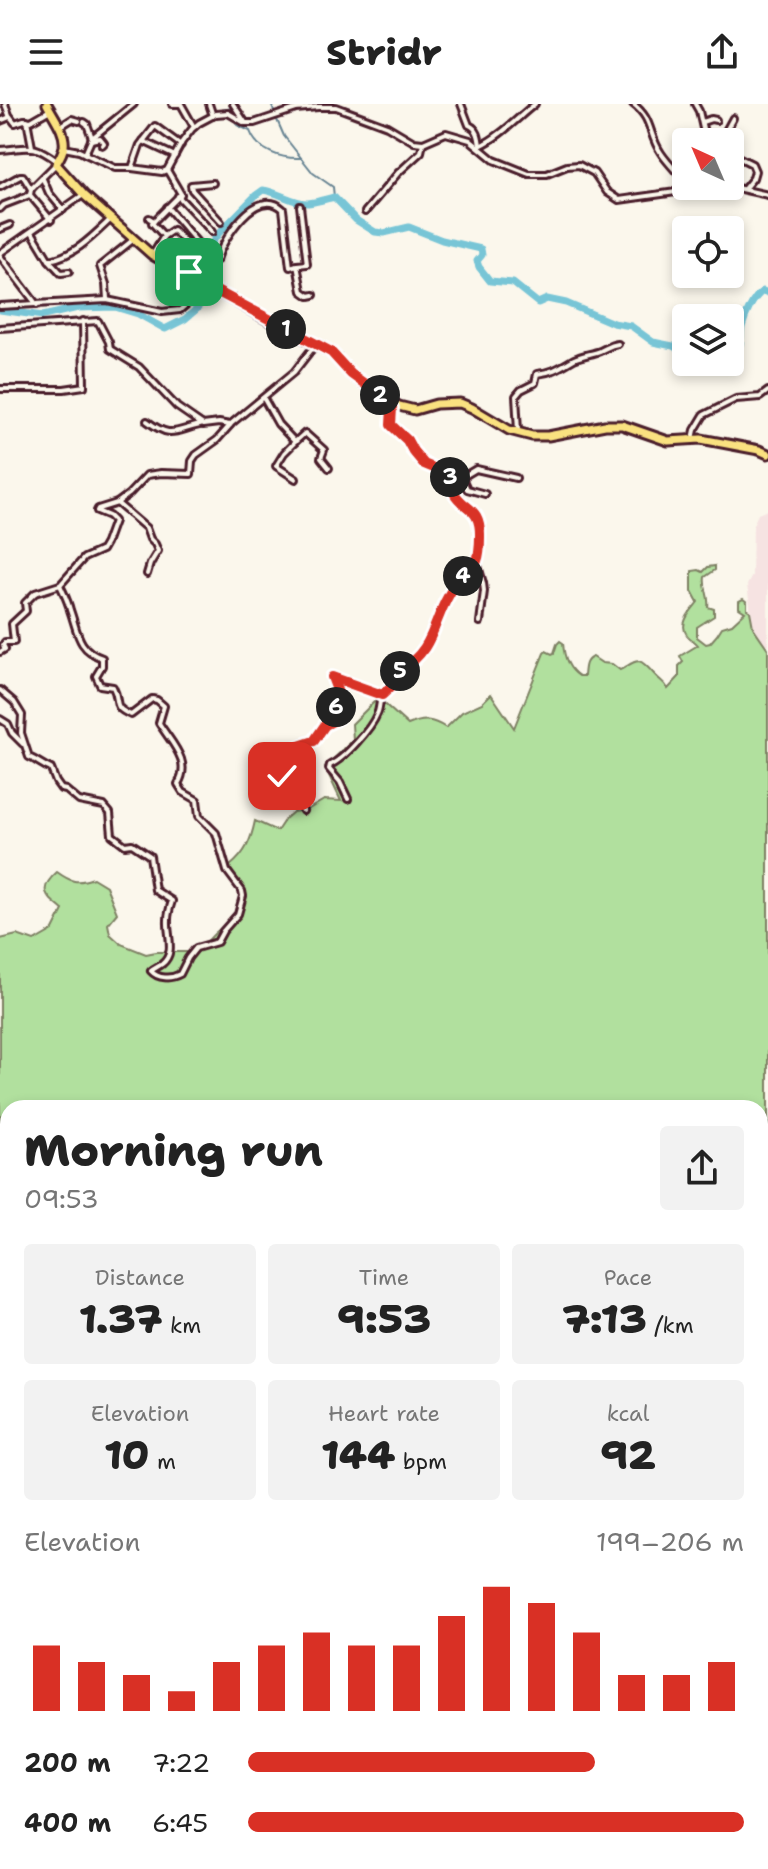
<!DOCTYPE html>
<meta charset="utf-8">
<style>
body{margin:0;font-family:"Shantell Sans",sans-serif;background:#f2f2f2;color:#222;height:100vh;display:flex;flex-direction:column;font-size:30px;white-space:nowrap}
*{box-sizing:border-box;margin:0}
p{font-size:26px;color:#767676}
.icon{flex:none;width:44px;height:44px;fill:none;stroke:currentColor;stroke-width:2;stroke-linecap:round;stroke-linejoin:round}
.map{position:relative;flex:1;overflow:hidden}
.sheet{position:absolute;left:0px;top:996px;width:768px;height:770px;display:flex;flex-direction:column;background:#fff;border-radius:24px 24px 0 0;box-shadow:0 4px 12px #0003}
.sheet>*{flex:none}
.needle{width:52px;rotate:316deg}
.buttons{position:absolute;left:672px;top:24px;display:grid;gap:16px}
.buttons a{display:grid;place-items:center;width:72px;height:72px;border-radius:8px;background:#fff;box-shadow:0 4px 12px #0003;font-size:40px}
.pin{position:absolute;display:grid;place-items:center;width:68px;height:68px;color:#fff;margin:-34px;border-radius:16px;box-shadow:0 4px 12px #0006}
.km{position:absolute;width:40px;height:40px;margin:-20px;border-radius:50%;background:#222;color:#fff;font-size:22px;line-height:40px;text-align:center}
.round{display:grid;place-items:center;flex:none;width:84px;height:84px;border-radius:8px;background:#f2f2f2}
.summary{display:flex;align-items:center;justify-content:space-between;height:136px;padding:0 24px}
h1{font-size:44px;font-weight:800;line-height:60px}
.stats{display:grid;grid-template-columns:repeat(3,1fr);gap:12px;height:136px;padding:8px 24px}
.stats div{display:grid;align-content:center;border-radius:8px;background:#f2f2f2;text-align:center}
.stats b{font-size:40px;font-weight:800}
.stats small{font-size:22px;font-weight:400}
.stats p{font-size:22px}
.chart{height:224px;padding:16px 24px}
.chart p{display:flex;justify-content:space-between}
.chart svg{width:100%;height:144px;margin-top:8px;stroke:#d93025;stroke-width:6}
ul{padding:0 24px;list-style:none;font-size:26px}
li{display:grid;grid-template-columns:128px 96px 1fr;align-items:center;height:60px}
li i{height:20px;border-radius:10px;background:#d93025}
header{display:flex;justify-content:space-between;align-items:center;height:104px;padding:0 24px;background:#fff;font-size:36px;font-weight:800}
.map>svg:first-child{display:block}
.built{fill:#f6e3e2}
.green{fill:#b1e09e;stroke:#7e8064;stroke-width:2}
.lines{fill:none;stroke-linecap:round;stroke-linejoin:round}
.stream{stroke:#668392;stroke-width:2}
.river{stroke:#78c5d6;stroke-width:7}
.street-casing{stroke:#4a1f2b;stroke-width:10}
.primary-casing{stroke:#4a1f2b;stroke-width:13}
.street{stroke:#fbf7ec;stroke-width:4}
.primary{stroke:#fae180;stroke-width:7}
.route-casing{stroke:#fff;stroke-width:16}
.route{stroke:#d93025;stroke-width:10}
</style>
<header><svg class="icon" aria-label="menu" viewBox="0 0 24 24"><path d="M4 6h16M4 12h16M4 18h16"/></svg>Stridr<svg class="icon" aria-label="share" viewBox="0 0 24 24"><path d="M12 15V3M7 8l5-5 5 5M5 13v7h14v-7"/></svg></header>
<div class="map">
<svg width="768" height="1765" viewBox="0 0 768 1765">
<rect width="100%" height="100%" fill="#fbf7ec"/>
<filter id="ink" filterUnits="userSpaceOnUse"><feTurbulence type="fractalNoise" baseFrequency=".0125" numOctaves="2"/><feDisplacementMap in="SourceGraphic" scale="16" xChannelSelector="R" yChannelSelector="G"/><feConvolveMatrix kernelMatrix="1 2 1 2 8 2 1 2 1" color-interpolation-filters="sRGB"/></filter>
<g filter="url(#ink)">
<!-- built -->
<path class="built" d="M768 406V545L753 523 747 481 752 472 753 421 758 410Z"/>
<!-- green -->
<g class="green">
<path d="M715 462V466L705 473C703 484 710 492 708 503L714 505V512L697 523V533L706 540 710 539 717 531 722 523 732 520 745 508 739 504V497L743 495 747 498V505L750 507 753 523 768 545V1282L760 1284V1004H8V1342L0 1341V835L17 831 34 837 53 826 63 806C46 792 37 786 57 768 71 778 77 780 93 774L106 782 117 809 108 820 110 830 121 840 146 850 156 848H198C203 842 209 835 215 829 228 817 247 810 246 789 245 778 232 774 230 762 246 749 251 736 255 717L277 727 285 715 293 708 307 706 324 696 341 697 325 663 353 636 352 620 378 594 408 621C424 614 432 615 446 624L462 608 482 599 491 590 514 624 544 549 546 547 552 550 554 549 557 540 560 537 563 539C564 553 568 565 579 572H584C585 564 584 556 593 553L602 559 612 560 620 566C639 555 638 552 654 570 660 577 664 577 668 585L679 573V562L683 558 680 552 698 541C695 537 690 535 687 531 678 519 692 506 698 498L692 487V467L699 466 703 468 708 463Z"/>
<path d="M0 1365 8 1366V1474L0 1487Z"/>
<path d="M8 1494V1663L0 1671V1503Z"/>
<path d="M157 1758H311L300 1765H159L156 1763Z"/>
</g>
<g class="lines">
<!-- stream -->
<g class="stream">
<path d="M212 0 215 7 233 4 236 12"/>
<path d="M271 0 275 10"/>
<path d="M235 16 237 21 250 27C257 47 281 55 301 54"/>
<path d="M277 16 284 32 313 69 333 83 334 93"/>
</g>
<!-- river -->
<g class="river">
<path d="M0 206 43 212 78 204 115 203 138 210 165 225 185 215 198 204 211 140 219 129 256 91 263 86C279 88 292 99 308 99 316 98 326 95 334 93L356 116 375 128 384 129 409 123 442 136 481 145 482 151 477 157 479 163 490 177 513 179 538 199 547 195 566 199 613 219 631 222 653 238 673 242 686 250"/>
<path d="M730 247 739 244C742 236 740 231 742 223 745 212 753 193 763 187L768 189"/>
</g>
<defs>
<g id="street">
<path d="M5 0 9 11 15 19 24 16 31 17 50 6"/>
<path d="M172 0H181"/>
<path d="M181 0 194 23"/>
<path d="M209 0 213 12"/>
<path d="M233 0 245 18"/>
<path d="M461 0 469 21C478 25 479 33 480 42 501 32 517 14 535 0"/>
<path d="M633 0C653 15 648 30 661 49 667 58 675 66 682 74L683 78 676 87"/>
<path d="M695 0 699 7 706 38"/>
<path d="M27 16 32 43"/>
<path d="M0 17 10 13"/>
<path d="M84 18 87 20 92 34"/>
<path d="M702 18 711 15 716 16"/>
<path d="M61 22 72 15 79 17"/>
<path d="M91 36 100 34 104 39 102 41"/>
<path d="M143 37 175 52"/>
<path d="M720 38 733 14"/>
<path d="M64 44 79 47 115 64H132L162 68 167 66 182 38 192 25 199 19 216 10 228 9 245 19H254L296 5 318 3H336L387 22 414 38 423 39 446 29 470 36 494 56 529 70H547L567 62 579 61 594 69 607 88 619 96 676 88 732 83 768 91"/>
<path d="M0 46C30 44 31 38 57 57"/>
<path d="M85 50 92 34 134 0"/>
<path d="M740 54 752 60 755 67 753 74 744 85"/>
<path d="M132 64 140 41 155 22 181 41"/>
<path d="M43 75 49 89 63 106"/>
<path d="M213 79 191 81 192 86 221 118"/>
<path d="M0 83 20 72H23L31 85"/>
<path d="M178 92 212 128"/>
<path d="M167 103 201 143"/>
<path d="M0 105 4 101 30 91"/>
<path d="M365 108 398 69 421 48 423 39"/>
<path d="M149 114 154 117 181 90 167 66"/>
<path d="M51 116 30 91 31 85 56 60"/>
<path d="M0 125 10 121"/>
<path d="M32 128 49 156C74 152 93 132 111 115"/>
<path d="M164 132 173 126 199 152"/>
<path d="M0 149 83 91"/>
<path d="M153 150 164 132 152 119 154 117"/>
<path d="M0 152 37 201"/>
<path d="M49 156 61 169 69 168"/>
<path d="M217 156C223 134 257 81 283 105L290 163 297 161 302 187 309 192 314 191"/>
<path d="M297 161 307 160 300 102"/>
<path d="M107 195 106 180 100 162 134 135"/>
<path d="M0 202 107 196 162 208 180 206 187 200 190 192 187 174 189 168"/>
<path d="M0 224 98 217 109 238 110 245 139 263 177 303 203 321 219 319 230 321"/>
<path d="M0 285H64L84 282 83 217"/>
<path d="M264 295 278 320 295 338 284 349 276 362 296 375"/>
<path d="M388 298 392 304 391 321 407 336 420 357 448 370 454 388 475 408 479 418 481 432 477 458 483 479 484 487 480 518"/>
<path d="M147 317C171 335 174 327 200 321"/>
<path d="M518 327 516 292 521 286 535 279 537 270C554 268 560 263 574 255 583 251 592 250 600 247 607 244 610 241 618 240"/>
<path d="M693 335 695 326 704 311 736 295 760 293 768 287"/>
<path d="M295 338 305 329 324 346 321 354 329 364"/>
<path d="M461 374 476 365 516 374"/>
<path d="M451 377 461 374 463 376 467 385 485 390"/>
<path d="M117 399 146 424 150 435 155 440 158 447 150 460 147 470"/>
<path d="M0 548 5 545 3 541 5 538H14L12 520 26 507 25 499 35 489 60 481 84 454 102 446 106 439 114 417 109 412 97 407 98 405 117 399 129 390 147 371 161 369 191 370 192 357 196 351 217 336 232 319 294 268 315 241"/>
<path d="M0 586 14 598 22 611 21 629 29 653C38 657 41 661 51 665L56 678 61 685 66 686 79 697 104 702 110 709 112 731 125 741 132 740 150 752 155 786 172 797C170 803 168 810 168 816 167 831 176 849 162 860 158 863 154 864 151 867 158 875 171 875 180 870L188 854 196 844 217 838 223 827 238 810 243 792 242 787 227 767 216 729 199 712 197 696 183 688 178 680C192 657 171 639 159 619L164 602 157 596 152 595 131 611C111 603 121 598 113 583L100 581 96 572 102 562V554C77 545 78 528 70 506 68 497 64 490 60 481"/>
<path d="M0 615 8 620 12 629 23 640"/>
<path d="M348 695 340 678 329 665 330 661C344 655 371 625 377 610 380 605 379 596 382 591 389 580 398 584 400 566 433 547 429 527 444 498 453 482 465 471 477 458"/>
<path d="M303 707C298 697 288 690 284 680 273 657 296 642 314 637L325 621 337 615 335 601 338 589 332 573 382 591"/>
<path d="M760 1288 768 1289"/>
<path d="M0 1345 8 1349"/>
<path d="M760 1487 768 1486"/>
<path d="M760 1603 768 1606"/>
<path d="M760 1728 768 1729"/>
<path d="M0 1747 8 1752"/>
<path d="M0 1755 19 1765"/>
<path d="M58 1758 59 1763 63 1765"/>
<path d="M103 1758 104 1765"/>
<path d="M549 1758 552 1765"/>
<path d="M585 1758 588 1765"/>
<path d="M669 1758 670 1765"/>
<path d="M37 1765H39"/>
<path d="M651 1765 655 1758"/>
<path d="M761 1765 759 1762 767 1765"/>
</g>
<path id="primary" d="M47 0C53 12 66 28 64 42 63 48 59 55 56 60L84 91 152 151 279 222 331 248 351 270 382 293 399 302 415 306 436 300 460 299 472 304 509 326 532 332H548L605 321H622L668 337 701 335 759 346 768 350"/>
</defs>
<!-- street casing -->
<use href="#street" class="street-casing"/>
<!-- primary casing -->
<use href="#primary" class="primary-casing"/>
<!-- street -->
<use href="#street" class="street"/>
<!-- primary -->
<use href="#primary" class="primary"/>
</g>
</g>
<g class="lines" filter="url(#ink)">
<defs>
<path id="route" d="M189 168 188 172 192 174 331 248 351 270 387 296 392 304 391 321 407 336 413 347 424 360 448 370C450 375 451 382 453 387 463 407 481 401 480 433 480 439 479 452 477 457 473 466 461 472 456 480 432 511 438 545 400 566L399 575 382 591 332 573 338 589 335 601 337 615 325 621 314 637 299 642 291 647 284 659 282 672"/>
</defs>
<!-- route casing -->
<use href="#route" class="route-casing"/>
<!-- route -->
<use href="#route" class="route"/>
</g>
</svg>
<div class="buttons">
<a><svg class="needle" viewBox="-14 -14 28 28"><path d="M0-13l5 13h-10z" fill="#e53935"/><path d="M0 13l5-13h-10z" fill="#767676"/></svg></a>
<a><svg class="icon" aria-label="locate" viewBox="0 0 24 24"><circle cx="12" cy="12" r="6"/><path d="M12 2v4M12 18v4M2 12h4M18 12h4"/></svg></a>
<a><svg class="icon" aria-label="layers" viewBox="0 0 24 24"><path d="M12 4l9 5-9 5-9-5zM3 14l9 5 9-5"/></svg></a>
</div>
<div class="pin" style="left:189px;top:168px;background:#1e9e55"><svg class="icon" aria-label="arrive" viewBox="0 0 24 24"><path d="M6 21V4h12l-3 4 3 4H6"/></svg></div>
<div class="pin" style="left:282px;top:672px;background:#d93025"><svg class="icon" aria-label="check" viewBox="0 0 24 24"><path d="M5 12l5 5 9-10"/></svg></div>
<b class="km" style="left:286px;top:225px">1</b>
<b class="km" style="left:380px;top:291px">2</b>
<b class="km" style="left:450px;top:373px">3</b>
<b class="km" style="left:463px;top:472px">4</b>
<b class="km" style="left:400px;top:567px">5</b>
<b class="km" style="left:336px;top:603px">6</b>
<section class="sheet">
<div class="summary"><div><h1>Morning run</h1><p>09:53</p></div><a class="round"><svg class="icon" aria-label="share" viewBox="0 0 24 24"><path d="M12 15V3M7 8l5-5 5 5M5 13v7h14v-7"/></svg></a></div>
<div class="stats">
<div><p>Distance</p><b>1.37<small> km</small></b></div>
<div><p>Time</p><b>9:53</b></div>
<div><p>Pace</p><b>7:13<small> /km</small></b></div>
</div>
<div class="stats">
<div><p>Elevation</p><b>10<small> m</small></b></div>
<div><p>Heart rate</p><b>144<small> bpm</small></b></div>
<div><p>kcal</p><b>92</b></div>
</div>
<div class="chart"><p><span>Elevation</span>199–206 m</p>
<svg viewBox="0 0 160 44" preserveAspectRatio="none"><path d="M5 44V24M15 44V29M25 44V33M35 44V38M45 44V29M55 44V24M65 44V20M75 44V24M85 44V24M95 44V15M105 44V6M115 44V11M125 44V20M135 44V33M145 44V33M155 44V29"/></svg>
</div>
<ul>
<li><b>200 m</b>7:22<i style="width:70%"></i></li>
<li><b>400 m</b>6:45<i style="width:100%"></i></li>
</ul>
</section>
</div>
